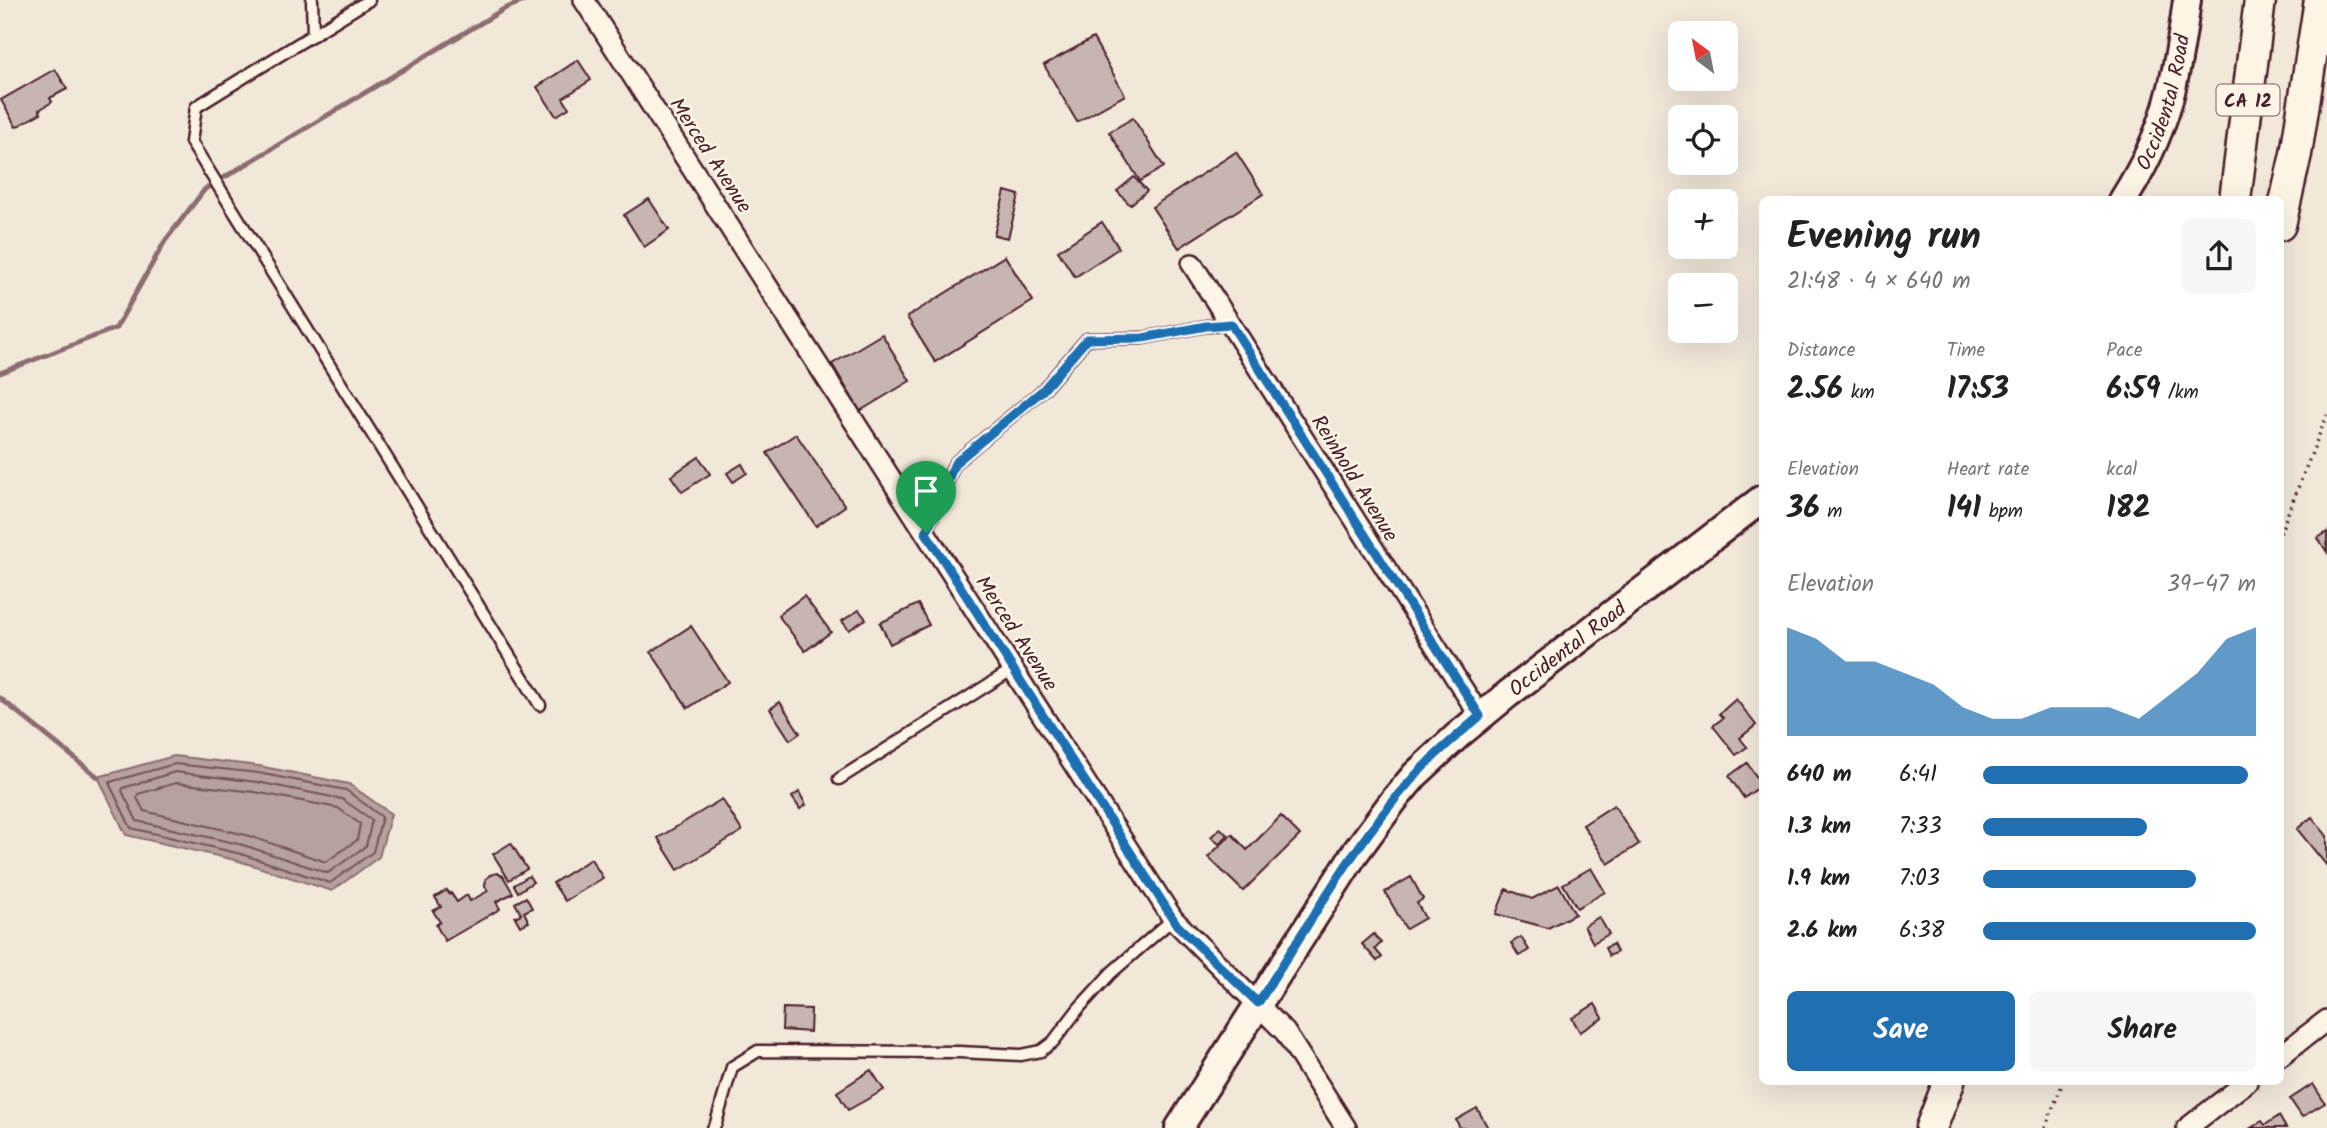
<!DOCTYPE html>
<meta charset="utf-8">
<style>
body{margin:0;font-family:Kalam,sans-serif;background:#f6f6f6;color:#222;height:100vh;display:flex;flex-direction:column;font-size:26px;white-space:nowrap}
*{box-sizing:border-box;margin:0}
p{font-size:23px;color:#767676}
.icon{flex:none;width:38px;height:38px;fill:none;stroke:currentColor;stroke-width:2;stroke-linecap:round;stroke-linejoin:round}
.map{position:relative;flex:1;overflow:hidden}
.details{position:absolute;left:1759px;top:196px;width:525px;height:889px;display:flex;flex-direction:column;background:#fff;border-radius:10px;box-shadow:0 7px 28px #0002}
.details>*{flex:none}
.needle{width:46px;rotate:328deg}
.buttons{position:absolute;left:1668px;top:21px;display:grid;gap:14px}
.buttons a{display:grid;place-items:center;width:70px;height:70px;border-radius:10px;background:#fff;box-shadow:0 7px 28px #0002;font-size:35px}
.pin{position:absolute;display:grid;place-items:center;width:60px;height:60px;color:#fff;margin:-72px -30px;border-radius:50% 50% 50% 0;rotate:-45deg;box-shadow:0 0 7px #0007}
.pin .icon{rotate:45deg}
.round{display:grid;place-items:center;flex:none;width:74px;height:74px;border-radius:10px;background:#f6f6f6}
.head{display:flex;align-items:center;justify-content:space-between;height:119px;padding:0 28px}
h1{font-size:38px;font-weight:600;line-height:52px}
.stats{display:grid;grid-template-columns:repeat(3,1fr);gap:10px;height:119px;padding:7px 28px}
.stats div{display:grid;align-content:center}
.stats b{font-size:30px;font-weight:600}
.stats small{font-size:19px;font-weight:400}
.stats p{font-size:19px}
.chart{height:196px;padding:14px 28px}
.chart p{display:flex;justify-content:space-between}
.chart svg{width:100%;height:126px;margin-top:7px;fill:#1f6fb2;opacity:.7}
.action{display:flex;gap:14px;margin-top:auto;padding:14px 28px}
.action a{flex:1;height:80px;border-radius:10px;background:#1f6fb2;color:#fff;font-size:28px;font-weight:600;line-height:80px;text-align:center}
.action a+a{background:#f6f6f6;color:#222}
ul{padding:0 28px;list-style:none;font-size:23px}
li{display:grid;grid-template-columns:112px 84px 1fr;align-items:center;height:52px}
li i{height:18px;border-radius:9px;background:#1f6fb2}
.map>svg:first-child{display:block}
.water{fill:#b6a19c;stroke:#8b6d6f;stroke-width:2}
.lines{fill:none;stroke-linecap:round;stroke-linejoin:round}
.shore{stroke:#755358;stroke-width:2}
.stream{stroke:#8b6d6f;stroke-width:5}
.building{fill:#c7b6af;stroke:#4a1f2b;stroke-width:2}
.lane-casing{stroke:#4a1f2b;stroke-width:15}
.street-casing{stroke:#4a1f2b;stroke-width:24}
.secondary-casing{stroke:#4a1f2b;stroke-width:32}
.primary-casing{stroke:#4a1f2b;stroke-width:35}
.path{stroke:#4a1f2b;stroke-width:3.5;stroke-dasharray:2 5;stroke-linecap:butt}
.lane{stroke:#fcf5e5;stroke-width:10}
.street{stroke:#fcf5e5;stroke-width:19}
.secondary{stroke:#fcf5e5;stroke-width:26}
.primary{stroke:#fcf5e5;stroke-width:30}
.route-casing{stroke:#fff;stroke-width:14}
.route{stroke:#1f6fb2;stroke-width:9}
.labels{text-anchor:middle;stroke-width:5;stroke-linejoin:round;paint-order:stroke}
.shield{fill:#fcf5e5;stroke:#7f5f63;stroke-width:2}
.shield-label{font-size:19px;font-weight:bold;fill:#4a1f2b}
.street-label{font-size:21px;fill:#4a1f2b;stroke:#fcf5e5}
</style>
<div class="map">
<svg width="2327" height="1128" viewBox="0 0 2327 1128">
<rect width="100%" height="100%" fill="#f1e8da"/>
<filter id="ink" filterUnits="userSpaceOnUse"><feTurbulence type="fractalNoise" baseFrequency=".0143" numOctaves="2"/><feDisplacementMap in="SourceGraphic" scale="14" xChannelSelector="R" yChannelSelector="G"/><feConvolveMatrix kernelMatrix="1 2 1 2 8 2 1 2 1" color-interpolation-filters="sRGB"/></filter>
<g filter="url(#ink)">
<!-- water -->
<path class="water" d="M174 756 259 766 349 784 391 814 379 857 332 891 239 861 126 835 98 777Z"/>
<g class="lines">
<!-- shore -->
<g class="shore">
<path d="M175 764 258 773 346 790 382 817 373 852 330 883 241 854 131 828 110 785V782Z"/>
<path d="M175 772 257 782 342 799 372 820 366 846 328 873 243 845 137 821 122 791 123 788Z"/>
<path d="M176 783 255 792 338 808 360 824 357 840 326 862 246 835 144 811 137 798 138 794Z"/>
</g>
<!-- stream -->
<g class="stream">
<path d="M0 373 116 328 165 241 205 189 504 9 526 0"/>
<path d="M0 698 98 777"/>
</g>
</g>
<!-- building -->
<g class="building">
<path d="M1093 38 1125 95 1077 122 1044 65Z"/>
<path d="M578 60 591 80 563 98 569 108 556 116 537 87Z"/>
<path d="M55 69 67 89 50 98 52 102 39 110 41 113 16 127 1 100Z"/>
<path d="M1133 118 1164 167 1140 181 1109 132Z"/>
<path d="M1236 152 1263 194 1179 248 1152 207Z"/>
<path d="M1134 177 1147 191 1130 205 1117 191Z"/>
<path d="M1005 191 1019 195 1008 238 994 235Z"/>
<path d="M649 199 669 230 644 247 624 215Z"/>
<path d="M1102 222 1119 248 1075 277 1058 251Z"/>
<path d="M1005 256 1033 301 935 362 907 317Z"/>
<path d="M882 334 910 381 860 411 832 364Z"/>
<path d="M796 434 845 506 816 526 767 453Z"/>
<path d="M699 457 710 474 682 492 671 476Z"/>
<path d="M742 464 747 473 733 482 727 473Z"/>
<path d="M2327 532V552L2318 538Z"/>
<path d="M804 596 831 632 805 651 778 615Z"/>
<path d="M918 604 929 625 890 644 880 623Z"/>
<path d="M859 610 866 619 849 630 842 621Z"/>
<path d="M691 626 728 682 688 708 651 652Z"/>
<path d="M1736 699 1756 725 1740 738 1747 747 1736 755 1713 726 1723 718 1719 714Z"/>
<path d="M780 702 800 733 790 740 770 709Z"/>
<path d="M1747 763 1762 785 1744 798 1729 776Z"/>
<path d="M799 792 806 805 800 809 792 797Z"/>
<path d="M722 799 742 831 678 870 658 838Z"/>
<path d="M1614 805 1639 844 1608 864 1583 825Z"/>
<path d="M1281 816 1300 835 1243 891 1208 857 1232 834 1247 850Z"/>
<path d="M2312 817 2327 836V866L2297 829Z"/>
<path d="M1220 828 1228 835 1219 844 1211 837Z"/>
<path d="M511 843 527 869 509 880 493 854Z"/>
<path d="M591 859 603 878 565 901 553 883Z"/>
<path d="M1591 868 1605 892 1577 908 1563 884Z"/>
<path d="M497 873 503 876 513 893 496 902 500 909 445 941 436 925 440 922 433 911 441 907 435 897 447 890 449 894 451 893 457 902 467 895 470 901 488 891 485 886 486 879 490 875Z"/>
<path d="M529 876 533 882 518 892 514 885Z"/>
<path d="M1411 877 1423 899 1417 903 1425 918 1406 929 1385 892Z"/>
<path d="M1559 885 1575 914 1548 928 1496 914 1506 889 1532 899Z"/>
<path d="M526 897 532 908 524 912 529 922 520 926 515 917 521 914 515 903Z"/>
<path d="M1599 917 1609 934 1593 943 1584 926Z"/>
<path d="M1374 934 1381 943 1375 949 1382 957 1377 961 1362 944Z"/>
<path d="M1521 937 1529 950 1519 956 1511 943Z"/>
<path d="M1613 944 1617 952 1609 956 1605 948Z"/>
<path d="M1595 1004 1603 1018 1580 1032 1572 1018Z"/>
<path d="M783 1008 811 1009 810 1032 782 1030Z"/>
<path d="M871 1070 884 1090 848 1110 837 1092Z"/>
<path d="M2313 1084 2325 1103 2302 1117 2290 1099Z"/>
<path d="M1477 1108 1488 1128H1460L1456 1120Z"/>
<path d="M2279 1116 2286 1128H2251L2262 1121 2265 1125Z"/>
</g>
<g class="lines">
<defs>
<g id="lane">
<path d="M312 0 313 35"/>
<path d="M369 0 196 107 191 142 540 705"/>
<path d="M926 532 955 463 1043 390 1087 339 1143 338 1206 326 1230 325"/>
<path d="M839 779 1013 669"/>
<path d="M713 1128 716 1123 732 1067 758 1051 959 1052 1021 1055 1041 1051 1053 1042 1079 1008 1111 973 1173 919"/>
</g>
<g id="street">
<path d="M584 0 1173 919 1285 1032 1346 1128"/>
<path d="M1192 264 1480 716"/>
<path d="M2280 1056 2327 1020"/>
<path d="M2187 1128 2247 1082"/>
</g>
<g id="secondary">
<path id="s1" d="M2123 200C2167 131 2177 79 2187 0"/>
<path id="s2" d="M1179 1128 1355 853 1394 800 1415 775 1457 736 1508 694 1762 499"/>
</g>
<g id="primary">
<path d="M2235 200 2260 0"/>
<path d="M2280 225 2296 154 2320 0"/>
<path d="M1931 1128 1949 1082"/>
</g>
</defs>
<!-- lane casing -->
<use href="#lane" class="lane-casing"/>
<!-- street casing -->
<use href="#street" class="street-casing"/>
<!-- secondary casing -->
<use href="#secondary" class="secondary-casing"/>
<!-- primary casing -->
<use href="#primary" class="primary-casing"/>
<!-- path -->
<g class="path">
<path d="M2280 533 2327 415"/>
<path d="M2045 1128 2063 1082"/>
</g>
<!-- lane -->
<use href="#lane" class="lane"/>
<!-- street -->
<use href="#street" class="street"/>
<!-- secondary -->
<use href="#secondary" class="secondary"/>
<!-- primary -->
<use href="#primary" class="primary"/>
</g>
</g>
<g class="lines" filter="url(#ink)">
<defs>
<path id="route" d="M1231 324 1480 716C1457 736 1433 755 1413 778 1353 845 1307 928 1258 1003L1177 925 926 533 955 463 1043 390 1087 339 1143 338 1206 326Z"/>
</defs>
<!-- route casing -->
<use href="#route" class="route-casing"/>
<!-- route -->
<use href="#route" class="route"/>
</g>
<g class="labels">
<!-- shield labels -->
<rect class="shield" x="2216.5" y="84.5" width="63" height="31" rx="5"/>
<g class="shield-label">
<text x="2248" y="107">CA 12</text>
</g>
<!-- street labels -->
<g class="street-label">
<text dy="7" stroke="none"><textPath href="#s1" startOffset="107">Occidental Road</textPath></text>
<text transform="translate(711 155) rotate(57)" y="7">Merced Avenue</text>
<text transform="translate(1355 478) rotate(58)" y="7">Reinhold Avenue</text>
<text transform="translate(1017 633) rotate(57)" y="7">Merced Avenue</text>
<text dy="7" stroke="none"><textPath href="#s2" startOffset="623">Occidental Road</textPath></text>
</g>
</g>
</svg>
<div class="buttons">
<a><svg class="needle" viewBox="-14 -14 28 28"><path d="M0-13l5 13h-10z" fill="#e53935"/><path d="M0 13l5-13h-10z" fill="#767676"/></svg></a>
<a><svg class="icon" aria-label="locate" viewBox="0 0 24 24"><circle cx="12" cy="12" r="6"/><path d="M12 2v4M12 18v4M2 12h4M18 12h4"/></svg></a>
<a>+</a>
<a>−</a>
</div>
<div class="pin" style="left:926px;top:533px;background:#1e9e55"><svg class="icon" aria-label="arrive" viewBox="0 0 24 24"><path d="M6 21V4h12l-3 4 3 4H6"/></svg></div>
<section class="details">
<div class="head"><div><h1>Evening run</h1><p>21:48 · 4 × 640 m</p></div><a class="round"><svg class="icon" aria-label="share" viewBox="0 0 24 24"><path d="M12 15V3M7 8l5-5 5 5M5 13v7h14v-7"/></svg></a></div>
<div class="stats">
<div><p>Distance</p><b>2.56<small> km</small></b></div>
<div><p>Time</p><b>17:53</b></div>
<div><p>Pace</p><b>6:59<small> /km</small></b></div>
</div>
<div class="stats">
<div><p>Elevation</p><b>36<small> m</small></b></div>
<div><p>Heart rate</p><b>141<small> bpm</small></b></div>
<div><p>kcal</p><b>182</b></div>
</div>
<div class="chart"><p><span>Elevation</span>39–47 m</p>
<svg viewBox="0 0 160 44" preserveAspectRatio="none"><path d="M0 44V6L10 10L20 18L30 18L40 22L50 26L60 34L70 38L80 38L90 34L100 34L110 34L120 38L130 30L140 22L150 10L160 6V44z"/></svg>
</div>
<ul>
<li><b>640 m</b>6:41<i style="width:97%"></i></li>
<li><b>1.3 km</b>7:33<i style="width:60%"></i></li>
<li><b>1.9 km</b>7:03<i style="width:78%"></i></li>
<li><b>2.6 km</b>6:38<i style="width:100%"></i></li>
</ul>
<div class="action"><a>Save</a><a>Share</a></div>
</section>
</div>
